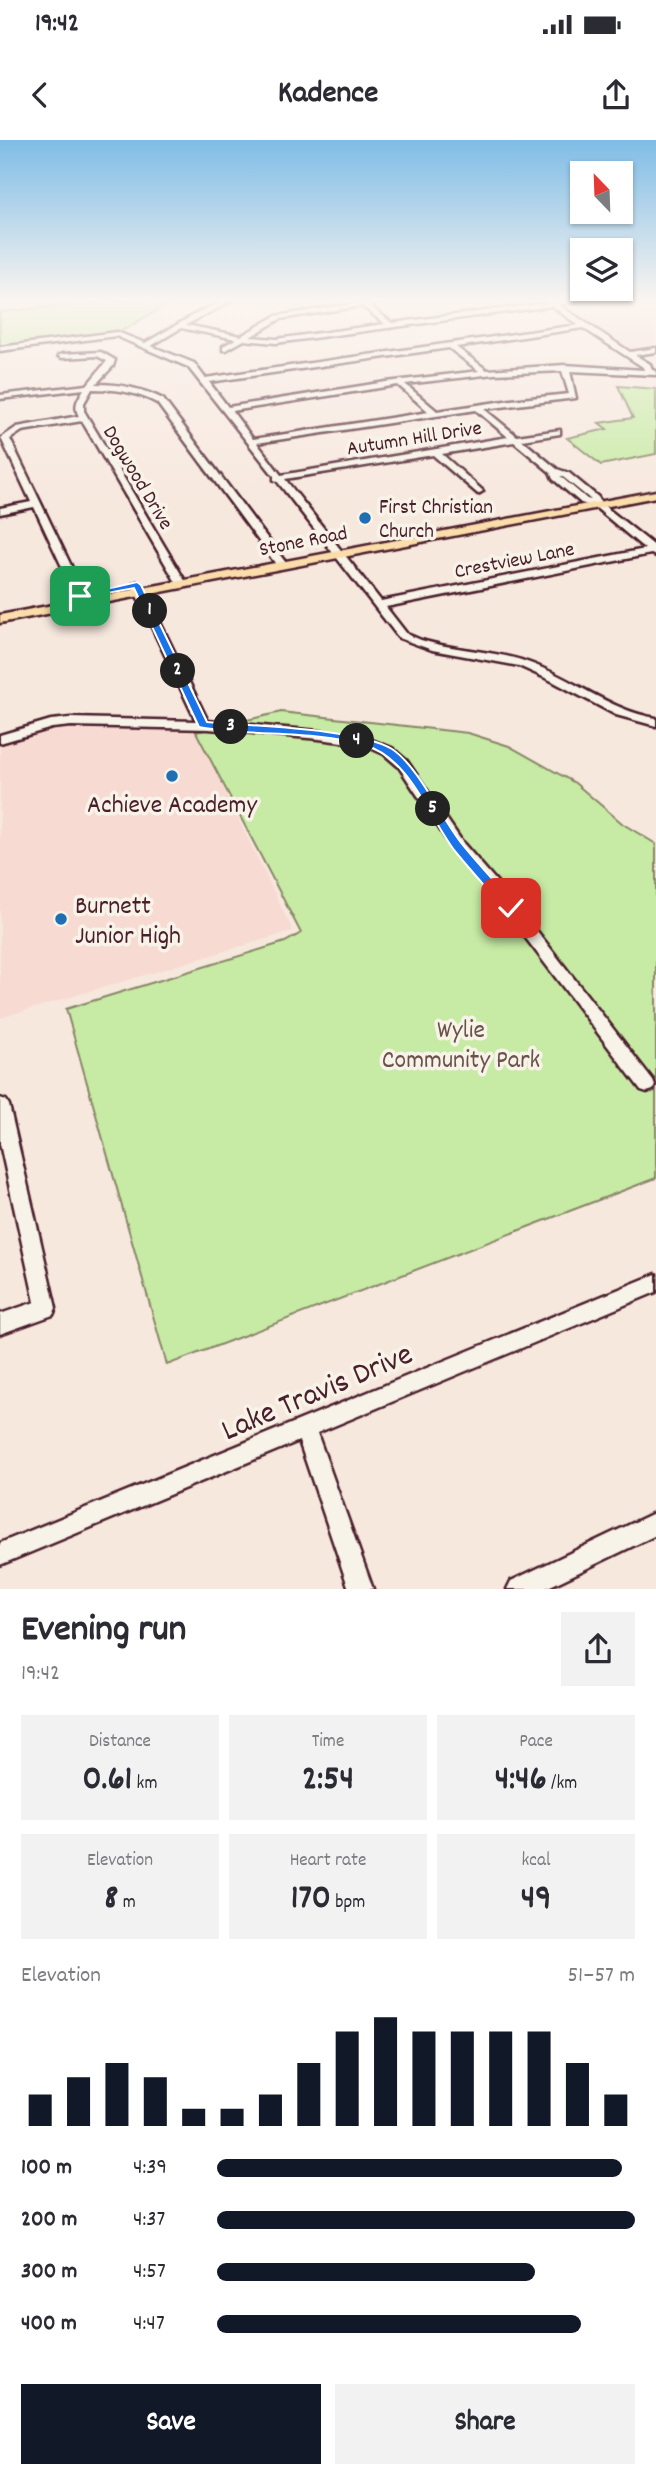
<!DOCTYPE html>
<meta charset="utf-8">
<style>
body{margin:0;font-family:Dekko,sans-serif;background:#f2f2f3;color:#2b2b33;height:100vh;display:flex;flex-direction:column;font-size:26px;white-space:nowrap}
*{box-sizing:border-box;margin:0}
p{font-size:23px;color:#7c7c81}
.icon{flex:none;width:38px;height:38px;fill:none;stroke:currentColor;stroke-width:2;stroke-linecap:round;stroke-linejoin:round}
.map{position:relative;height:1449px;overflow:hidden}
.details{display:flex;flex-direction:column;background:#fff;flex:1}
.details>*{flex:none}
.needle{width:46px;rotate:337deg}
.fabs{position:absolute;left:570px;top:21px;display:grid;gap:14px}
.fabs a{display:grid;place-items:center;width:63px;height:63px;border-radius:0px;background:#fff;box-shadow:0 2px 5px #0004;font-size:35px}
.pin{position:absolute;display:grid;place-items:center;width:60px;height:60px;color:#fff;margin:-30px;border-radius:14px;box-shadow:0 4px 10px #0006}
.km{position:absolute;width:35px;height:35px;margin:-18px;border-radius:50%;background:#222;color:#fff;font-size:19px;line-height:35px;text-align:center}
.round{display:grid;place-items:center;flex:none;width:74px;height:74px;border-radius:0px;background:#f2f2f3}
.overview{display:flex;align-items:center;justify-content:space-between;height:119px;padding:0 21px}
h1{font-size:38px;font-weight:800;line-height:52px}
.figures{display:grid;grid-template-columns:repeat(3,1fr);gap:10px;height:119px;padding:7px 21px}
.figures div{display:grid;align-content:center;border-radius:0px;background:#f2f2f3;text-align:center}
.figures b{font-size:35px;font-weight:800}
.figures small{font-size:19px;font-weight:400}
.figures p{font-size:19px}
.chart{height:196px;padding:14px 21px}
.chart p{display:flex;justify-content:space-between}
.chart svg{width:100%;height:126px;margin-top:7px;stroke:#111827;stroke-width:6}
.button{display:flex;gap:14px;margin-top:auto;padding:14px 21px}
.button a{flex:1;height:80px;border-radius:0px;background:#111827;color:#fff;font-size:28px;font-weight:800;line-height:80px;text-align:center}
.button a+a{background:#f2f2f3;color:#2b2b33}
ul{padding:0 21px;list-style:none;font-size:23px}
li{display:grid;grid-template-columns:112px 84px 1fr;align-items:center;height:52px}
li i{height:18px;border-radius:9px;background:#111827}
.status{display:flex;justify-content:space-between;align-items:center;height:49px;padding:0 35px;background:#fff;direction:ltr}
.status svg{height:19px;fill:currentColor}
header{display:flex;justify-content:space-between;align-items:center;height:91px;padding:0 21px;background:#fff;font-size:32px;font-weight:800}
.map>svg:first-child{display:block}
.built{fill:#f7dad2}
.green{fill:#c7eba4;stroke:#888568;stroke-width:2}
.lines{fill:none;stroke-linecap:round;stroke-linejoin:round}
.minor-casing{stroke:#4a1f2b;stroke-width:5}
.major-casing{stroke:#4a1f2b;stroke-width:5}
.minor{fill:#f7f3e8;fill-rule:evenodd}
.major{fill:#faddab;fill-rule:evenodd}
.route{fill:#1a73e8;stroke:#fff;stroke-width:2}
.poi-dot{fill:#1f6fb2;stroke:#f7f3e8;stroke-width:2.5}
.labels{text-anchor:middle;stroke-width:7;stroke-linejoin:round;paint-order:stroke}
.far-street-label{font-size:21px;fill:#4a1f2b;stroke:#f7f3e8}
.far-poi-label{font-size:21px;fill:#4a1f2b;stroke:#f7f3e8;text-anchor:start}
.poi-label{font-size:26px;fill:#4a1f2b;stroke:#f7f3e8}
.park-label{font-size:26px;fill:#695249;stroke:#f7f3e8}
.near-street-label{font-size:32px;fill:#4a1f2b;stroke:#f7f3e8}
</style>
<div class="status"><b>19:42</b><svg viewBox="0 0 49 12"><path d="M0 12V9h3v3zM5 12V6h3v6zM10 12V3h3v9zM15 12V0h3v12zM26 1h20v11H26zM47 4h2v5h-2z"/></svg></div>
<header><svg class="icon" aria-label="back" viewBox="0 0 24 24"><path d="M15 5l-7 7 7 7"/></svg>Kadence<svg class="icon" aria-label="share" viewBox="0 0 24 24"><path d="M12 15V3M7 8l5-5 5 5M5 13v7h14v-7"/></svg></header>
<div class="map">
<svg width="656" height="1449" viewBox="0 0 656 1449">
<rect width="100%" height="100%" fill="#f7e8de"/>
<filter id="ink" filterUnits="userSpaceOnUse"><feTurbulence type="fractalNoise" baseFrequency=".0143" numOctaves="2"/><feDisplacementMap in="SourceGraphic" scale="14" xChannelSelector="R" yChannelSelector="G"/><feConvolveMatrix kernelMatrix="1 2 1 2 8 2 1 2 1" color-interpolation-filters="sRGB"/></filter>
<g filter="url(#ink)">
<!-- built -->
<g class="built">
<path d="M656 162V209L630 213 571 174Z"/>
<path d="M69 584 193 586 293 791 0 878V603Z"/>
</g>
<!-- green -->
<g class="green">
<path d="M94 161H173L123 190 0 207V172L95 163Z"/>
<path d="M618 246 656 249V314L601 325 567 298 607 289 599 283 633 278Z"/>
<path d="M281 572 468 593 509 606 575 643 623 684 656 704V1038L167 1225 66 869 285 802 301 793 196 592Z"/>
</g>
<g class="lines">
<defs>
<g id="minor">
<path d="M223 161H231L186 185 241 196 276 176 371 161H386L369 165 392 183 548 163 547 161H577L559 165 630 212 656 208V212L635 215 650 224 652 230 656 231V235L570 231 576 258 484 269 517 296 560 290V294L522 300 557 329 569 333 598 357 602 364 656 407V416L651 414 386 467 407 494 421 500C456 511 493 510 527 522 572 537 608 570 656 578V586L616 575 552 541 519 526 432 510 399 498 277 341 274 340V336L188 227 116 196 0 211V207L117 192 145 203 201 171ZM362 166 385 184 276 199 250 197 280 179ZM552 166 578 185 205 238 194 223 151 206 181 188 236 199 223 206V210H226L244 200 276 203ZM583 188 643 227 644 230 565 225 487 230 456 207ZM449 208 479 231 386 242 228 267 209 242ZM562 231 569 254 511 260 437 271 405 244 494 234ZM398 245 429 272 253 299 232 271ZM476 270 508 297 281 335 257 303ZM514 302 550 332 553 339 581 363 595 367 645 409 381 461 285 339 433 315 478 354 483 351 481 349 442 314ZM560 336 563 337 591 360 587 359Z"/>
<path d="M101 212 115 220 113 226 96 244C120 244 141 248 163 259L286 423V427H278L157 263C136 252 116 249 92 249L84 263V271L187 444 186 446H178L177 444 82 281 22 291 10 299 89 463 88 465H80L79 463 34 367 0 374V368L31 362 1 298 17 287 79 276C73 266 78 259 84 249L0 259V255L87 245 107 221 97 216 62 218 58 216 62 214Z"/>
<path d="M137 442 142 445 208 581 319 591 367 598 392 608 407 621 463 703 516 764 653 940 655 945 653 950 647 952 641 950 506 772 453 709 399 627 384 614 364 605 319 599 209 589 71 586 52 588 0 603V595L51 580 71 578 196 581 132 445Z"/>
<path d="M0 958 6 960 9 965 56 1168 53 1175 0 1194V1174L35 1162 0 1004Z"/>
<path d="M656 1134V1152L317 1293 373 1449H349L299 1301 0 1425V1403Z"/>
<path d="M656 1372V1395L544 1449H507L511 1441Z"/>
</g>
<path id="major" d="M656 351V357L0 483V475Z"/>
</defs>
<!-- minor casing -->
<use href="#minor" class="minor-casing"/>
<!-- major casing -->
<use href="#major" class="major-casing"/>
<!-- minor -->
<use href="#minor" class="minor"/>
<!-- major -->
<use href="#major" class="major"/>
</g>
</g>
<!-- sky -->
<linearGradient id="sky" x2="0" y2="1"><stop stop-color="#7fbce6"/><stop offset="0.44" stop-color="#fbf5f0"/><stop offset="1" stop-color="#fbf5f0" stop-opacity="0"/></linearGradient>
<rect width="656" height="364" fill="url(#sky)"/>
<!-- route -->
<path class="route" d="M137 442 141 445 207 582C250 586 358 588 392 609 418 626 442 679 462 704 479 725 498 745 515 765V771H507C489 751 471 731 454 710 428 675 410 619 365 605 312 590 253 597 199 587L134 448 80 458 76 456Z"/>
<!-- markers -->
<g class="poi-dot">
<circle cx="365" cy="378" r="7"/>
<circle cx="172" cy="636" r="7"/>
<circle cx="61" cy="779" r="7"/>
</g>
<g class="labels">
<!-- far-street labels -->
<g class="far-street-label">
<text transform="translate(414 297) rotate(-9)" y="7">Autumn Hill Drive</text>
<text transform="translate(139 337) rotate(59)" y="7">Dogwood Drive</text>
<text transform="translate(303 400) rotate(-11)" y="7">Stone Road</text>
<text transform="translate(514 419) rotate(-11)" y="7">Crestview Lane</text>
</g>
<!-- far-poi labels -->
<g class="far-poi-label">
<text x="379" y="373">First Christian<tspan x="379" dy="24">Church</tspan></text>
</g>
<!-- poi labels -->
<g class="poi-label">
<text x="172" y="672">Achieve Academy</text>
<text x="75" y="773" text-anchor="start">Burnett<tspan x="75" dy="30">Junior High</tspan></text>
</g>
<!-- park labels -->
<g class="park-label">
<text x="461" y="897">Wylie<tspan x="461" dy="30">Community Park</tspan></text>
</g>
<!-- near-street labels -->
<g class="near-street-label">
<text transform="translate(316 1250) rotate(-23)" y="11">Lake Travis Drive</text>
</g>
</g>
</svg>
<div class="fabs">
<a><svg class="needle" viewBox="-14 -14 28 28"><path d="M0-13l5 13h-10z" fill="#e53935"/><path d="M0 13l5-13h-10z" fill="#7c7c81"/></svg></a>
<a><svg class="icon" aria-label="layers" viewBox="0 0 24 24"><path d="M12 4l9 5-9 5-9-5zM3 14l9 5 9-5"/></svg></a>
</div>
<div class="pin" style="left:80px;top:456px;background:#1e9e55"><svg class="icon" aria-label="arrive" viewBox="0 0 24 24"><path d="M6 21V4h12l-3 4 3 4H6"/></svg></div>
<div class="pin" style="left:511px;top:768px;background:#d93025"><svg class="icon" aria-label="check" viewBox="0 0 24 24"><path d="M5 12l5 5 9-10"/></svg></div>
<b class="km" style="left:150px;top:471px">1</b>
<b class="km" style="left:178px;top:531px">2</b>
<b class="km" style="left:231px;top:587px">3</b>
<b class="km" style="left:357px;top:601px">4</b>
<b class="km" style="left:433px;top:669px">5</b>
</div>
<section class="details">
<div class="overview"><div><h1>Evening run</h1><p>19:42</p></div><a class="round"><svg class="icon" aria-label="share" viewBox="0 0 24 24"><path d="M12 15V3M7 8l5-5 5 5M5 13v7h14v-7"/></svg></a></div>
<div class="figures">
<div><p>Distance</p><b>0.61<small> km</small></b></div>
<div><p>Time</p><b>2:54</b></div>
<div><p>Pace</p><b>4:46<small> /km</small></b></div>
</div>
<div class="figures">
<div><p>Elevation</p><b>8<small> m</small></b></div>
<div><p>Heart rate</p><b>170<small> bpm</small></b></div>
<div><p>kcal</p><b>49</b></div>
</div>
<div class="chart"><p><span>Elevation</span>51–57 m</p>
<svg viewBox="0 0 160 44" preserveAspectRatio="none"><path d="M5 44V33M15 44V27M25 44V22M35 44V27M45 44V38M55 44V38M65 44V33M75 44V22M85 44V11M95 44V6M105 44V11M115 44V11M125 44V11M135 44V11M145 44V22M155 44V33"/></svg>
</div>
<ul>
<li><b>100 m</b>4:39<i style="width:97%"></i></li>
<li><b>200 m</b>4:37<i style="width:100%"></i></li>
<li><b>300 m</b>4:57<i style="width:76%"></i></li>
<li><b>400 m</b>4:47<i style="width:87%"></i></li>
</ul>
<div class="button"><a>Save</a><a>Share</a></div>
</section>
